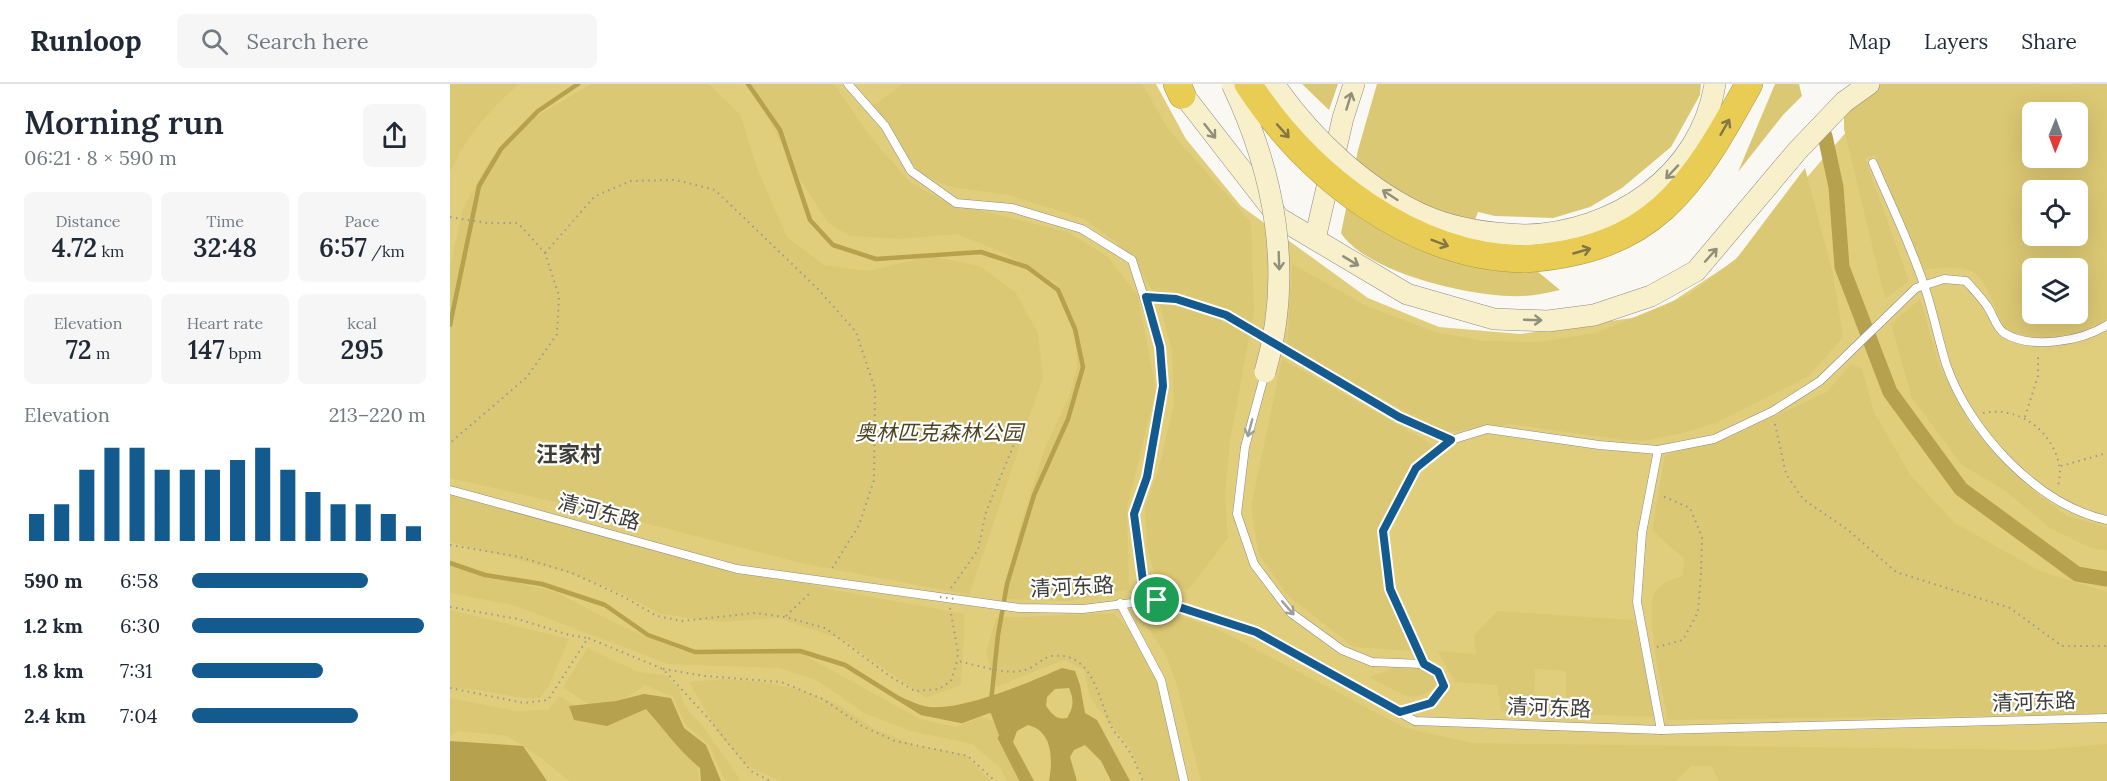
<!DOCTYPE html>
<meta charset="utf-8">
<style>
body{margin:0;font-family:Lora,"Noto Sans SC",serif;background:#f6f6f7;color:#1f2937;height:100vh;display:flex;flex-direction:column;font-size:22px;white-space:nowrap}
*{box-sizing:border-box;margin:0}
p{font-size:20px;color:#747a83}
.icon{flex:none;width:33px;height:33px;fill:none;stroke:currentColor;stroke-width:2;stroke-linecap:round;stroke-linejoin:round}
.map{position:relative;flex:1;overflow:hidden}
.details{display:flex;flex-direction:column;background:#fff;width:450px}
.details>*{flex:none}
.needle{width:39px;rotate:181deg}
.buttons{position:absolute;left:1572px;top:18px;display:grid;gap:12px}
.buttons a{display:grid;place-items:center;width:66px;height:66px;border-radius:9px;background:#fff;box-shadow:0 6px 24px #0002;font-size:30px}
.pin{position:absolute;display:grid;place-items:center;width:51px;height:51px;color:#fff;margin:-26px;border:3px solid #fff;border-radius:50%;box-shadow:0 2px 6px #0007}
.round{display:grid;place-items:center;flex:none;width:63px;height:63px;border-radius:9px;background:#f6f6f7}
.head{display:flex;align-items:center;justify-content:space-between;height:102px;padding:0 24px}
h1{font-size:33px;font-weight:600;line-height:45px}
.figures{display:grid;grid-template-columns:repeat(3,1fr);gap:9px;height:102px;padding:6px 24px}
.figures div{display:grid;align-content:center;border-radius:9px;background:#f6f6f7;text-align:center}
.figures b{font-size:26px;font-weight:600}
.figures small{font-size:16px;font-weight:400}
.figures p{font-size:16px}
.chart{height:168px;padding:12px 24px}
.chart p{display:flex;justify-content:space-between}
.chart svg{width:100%;height:108px;margin-top:6px;stroke:#135a8f;stroke-width:6}
ul{padding:0 24px;list-style:none;font-size:20px}
li{display:grid;grid-template-columns:96px 72px 1fr;align-items:center;height:45px}
li i{height:15px;border-radius:8px;background:#135a8f}
header{display:flex;align-items:center;gap:36px;box-sizing:border-box;height:84px;padding:0 30px;background:#fff;border-bottom:2px solid #e0e1e3}
header strong{font-size:28px}
nav{display:flex;gap:33px;margin-inline-start:auto;font-size:21px}
.search{width:420px;height:54px;background:#f6f6f7;display:flex;align-items:center;gap:15px;box-sizing:border-box;padding:0 21px;border-radius:9px;color:#747a83;font-size:22px}
main{display:flex;flex:1;min-height:0}
.map>svg:first-child{display:block}
.green{fill:#e1ce7c;fill-rule:evenodd}
.forest{fill:#dbc874;fill-rule:evenodd}
.water{fill:#b5a14e;fill-rule:evenodd}
.lines{fill:none;stroke-linecap:round;stroke-linejoin:round}
.stream{stroke:#b5a14e;stroke-width:4.5}
.canal{stroke:#b5a14e;stroke-width:15}
.lane-casing{stroke:#8d8c86;stroke-width:9}
.secondary-casing{stroke:#8d8c86;stroke-width:22}
.highway-casing{stroke:#ac9a4a;stroke-width:28}
.path{stroke:#9b9a96;stroke-width:2;stroke-dasharray:1.5 4.5;stroke-linecap:butt}
.lane{stroke:#fff;stroke-width:8}
.secondary{stroke:#f8f0cb;stroke-width:21}
.highway{stroke:#e8cc53;stroke-width:27}
.secondary-bridge-casing{stroke:#8d8c86;stroke-width:22;stroke-linecap:butt}
.highway-bridge-casing{stroke:#ac9a4a;stroke-width:28;stroke-linecap:butt}
.path-bridge{stroke:#9b9a96;stroke-width:2;stroke-dasharray:1.5 4.5;stroke-linecap:butt}
.secondary-bridge{stroke:#f8f0cb;stroke-width:21}
.highway-bridge{stroke:#e8cc53;stroke-width:27}
.oneway{stroke:#918e7b}
.oneway2{stroke:#817644}
.oneway3{stroke:#9e9e9c}
.route-casing{stroke:#fff;stroke-width:12}
.route{stroke:#135a8f;stroke-width:8}
.labels{text-anchor:middle;stroke-width:4.5;stroke-linejoin:round;paint-order:stroke}
.park-label{font-size:21px;font-style:italic;fill:#4d4420;stroke:#fff}
.street-label{font-size:21px;fill:#3d3d3a;stroke:#fff}
.neighbourhood-label{font-size:22px;font-weight:bold;fill:#3d3d3a;stroke:#fff}
</style>
<header>
<strong>Runloop</strong>
<div class="search"><svg class="icon" aria-label="search" viewBox="0 0 24 24"><circle cx="10" cy="10" r="6"/><path d="M15 15l6 6"/></svg>Search here</div>
<nav><a>Map</a><a>Layers</a><a>Share</a></nav>
</header>
<main>
<section class="details">
<div class="head"><div><h1>Morning run</h1><p>06:21 · 8 × 590 m</p></div><a class="round"><svg class="icon" aria-label="share" viewBox="0 0 24 24"><path d="M12 15V3M7 8l5-5 5 5M5 13v7h14v-7"/></svg></a></div>
<div class="figures">
<div><p>Distance</p><b>4.72<small> km</small></b></div>
<div><p>Time</p><b>32:48</b></div>
<div><p>Pace</p><b>6:57<small> /km</small></b></div>
</div>
<div class="figures">
<div><p>Elevation</p><b>72<small> m</small></b></div>
<div><p>Heart rate</p><b>147<small> bpm</small></b></div>
<div><p>kcal</p><b>295</b></div>
</div>
<div class="chart"><p><span>Elevation</span>213–220 m</p>
<svg viewBox="0 0 160 44" preserveAspectRatio="none"><path d="M5 44V33M15 44V29M25 44V15M35 44V6M45 44V6M55 44V15M65 44V15M75 44V15M85 44V11M95 44V6M105 44V15M115 44V24M125 44V29M135 44V29M145 44V33M155 44V38"/></svg>
</div>
<ul>
<li><b>590 m</b>6:58<i style="width:75%"></i></li>
<li><b>1.2 km</b>6:30<i style="width:99%"></i></li>
<li><b>1.8 km</b>7:31<i style="width:56%"></i></li>
<li><b>2.4 km</b>7:04<i style="width:71%"></i></li>
</ul>
</section>
<div class="map">
<svg width="1657" height="697" viewBox="0 0 1657 697">
<rect width="100%" height="100%" fill="#faf8f2"/>
<!-- green -->
<path class="green" d="M0 0H706L736 55 791 122 918 214 989 243 1070 250 1202 231 1284 177 1438 0H1657V697H0ZM1582 28H1628V74H1582ZM1582 106H1628V152H1582ZM1582 184H1628V230H1582Z"/>
<!-- forest -->
<g class="forest">
<path d="M0 0H69C41 25 14 53 0 89Z"/>
<path d="M141 0H259L290 30 307 84 337 153 374 181 418 187 481 172 530 182 566 209 588 249 593 293 519 511 351 479 187 437 0 394V183L13 125 38 79 82 35Z"/>
<path d="M300 0H384L422 55 461 99 496 118 618 148 658 173 688 212 706 306 677 424 679 505 619 517 552 515 571 439 595 364 619 313 627 283 625 238 606 199 556 170 507 150 451 155 400 152 378 139 350 95Z"/>
<path d="M452 0H692L719 46 801 138 804 227 780 357 775 411 778 454 738 506 705 494 697 464 695 421 708 388 724 320 722 267 709 218 688 183 666 158 634 135 559 111 500 103 474 91 458 76 423 22Z"/>
<path d="M852 0H888L879 26Z"/>
<path d="M927 0H1251L1250 11 1221 63 1172 104 1140 123 1103 134 1045 132 1028 128 1009 178 1041 186 1087 187 1110 206C1094 210 1077 213 1060 212 1015 211 916 188 891 149L908 66Z"/>
<path d="M1325 0H1349L1352 12 1333 31 1288 88Z"/>
<path d="M1425 0H1657V235C1625 255 1592 259 1556 246 1529 195 1539 176 1473 186L1425 71 1415 74 1459 197 1435 215 1394 45V26ZM1582 28H1628V74H1582ZM1582 106H1628V152H1582ZM1582 184H1628V230H1582Z"/>
<path d="M1355 84 1383 190 1393 253 1359 292 1265 339 1233 349 1193 357 1173 356 1060 340 999 348 978 340 837 263 842 180 917 222 985 248 1035 257 1088 258 1146 249 1238 211 1287 174Z"/>
<path d="M1470 215 1490 283 1520 340 1574 399 1617 432 1657 443V466L1643 465 1600 444 1554 406 1512 381 1462 314 1441 240Z"/>
<path d="M832 275 985 362 952 397 933 437 931 457 937 503 964 567 904 563 838 512 809 471 801 423Z"/>
<path d="M1401 280 1412 285 1424 328 1461 392 1505 439 1590 487 1657 508V630L1218 636C1214 612 1193 526 1205 508 1212 498 1223 495 1233 492L1234 475 1202 446 1215 371 1279 353 1377 308Z"/>
<path d="M0 410 384 506 515 530 511 601 476 614 393 556 328 534 270 538 211 530 171 509 115 488 0 458Z"/>
<path d="M0 482 105 508 173 543 233 567 352 570 470 635 506 643 531 633 550 639 578 697H557L550 684 522 660 460 647 414 629 368 597 329 584 218 580 63 521 0 509Z"/>
<path d="M0 526 119 555 99 602 90 614C60 616 31 602 0 605Z"/>
<path d="M1047 527 1185 536 1205 633 1116 630V587L1085 585 1084 628 1051 627 1047 601 1005 598 987 567 1026 570 1024 551Z"/>
<path d="M663 529 683 550 712 597 736 697H694L679 663 640 614 634 586 614 576 546 603 536 569 546 534Z"/>
<path d="M690 531 731 532 767 545 956 644 1022 659 1590 666 1657 660V697H1269L1261 682H1241L1226 697H751L728 605 716 571Z"/>
<path d="M138 564 188 588 215 591 229 604 235 623 252 641 291 697H275L259 661 235 640 223 613 195 601 166 621 148 627 113 603Z"/>
<path d="M967 582 984 589 988 599C965 626 946 606 919 593L944 584Z"/>
<path d="M274 595 314 598 350 606 387 620 425 645 467 662 515 670 541 697H329L295 680 269 650 239 598Z"/>
<path d="M109 612 152 639 201 623 248 681 249 697H119L91 674 57 652 9 647 0 652V614L66 627 98 626Z"/>
</g>
<!-- water -->
<g class="water">
<path d="M612 584 625 587 630 601 635 629 647 636 680 697H661L651 677 635 661 624 666 620 673 627 697H599C603 676 603 647 578 641L567 647 563 658 584 697H572L556 670 540 627 512 637 472 629 440 608C451 613 463 619 474 622 507 630 580 598 612 584ZM619 604C624 616 624 623 617 634 606 636 602 630 596 622L597 613 605 605Z"/>
<path d="M194 610 221 614 234 644 256 661 271 697H251L250 684C228 666 215 646 196 625L157 642 124 636 119 622 166 617Z"/>
<path d="M0 657 73 662 97 697H0Z"/>
</g>
<g class="lines">
<!-- stream -->
<g class="stream">
<path d="M298 0 330 46 360 136 383 161 426 175 531 168 577 183 608 206 625 245 633 283 618 335 584 411 557 500 548 551 540 627"/>
<path d="M0 241 29 102 51 65 88 27 128 0"/>
<path d="M0 479 35 491 92 500 155 521 198 551 245 568 350 567 395 581 472 629 512 637 539 627"/>
<path d="M550 654 572 697"/>
</g>
<!-- canal -->
<path class="canal" d="M1375 52 1386 103 1392 183 1440 308 1511 405 1627 490 1657 495"/>
<defs>
<g id="lane">
<path d="M398 0 435 42 461 87 506 119 562 124 632 145 682 176 710 263 713 302 707 339 697 393 684 430 693 497 707 516"/>
<path d="M1423 79C1440 119 1460 159 1474 201 1483 227 1488 254 1496 280 1519 347 1587 421 1657 436"/>
<path d="M815 289 795 363 787 430 804 480 841 529 892 566 922 578 973 580"/>
<path d="M1208 366 1192 449 1187 518 1211 646"/>
<path d="M0 406 287 485 569 524 633 525 707 516 806 548 965 637 1211 646 1657 634"/>
<path d="M670 519 711 596 734 697"/>
<path d="M949 628 981 619 994 602 989 588 973 580 940 505 933 447 966 384 1001 356 1037 345 1149 361 1208 366 1264 355 1323 327 1370 297 1466 204 1494 195 1516 197C1523 205 1531 213 1537 222 1543 230 1546 244 1554 249 1581 266 1632 257 1657 241"/>
</g>
<g id="secondary">
<path d="M725 0 829 134 957 210 1044 235 1098 237 1144 231 1201 212 1246 187 1348 66 1394 18 1419 0"/>
<path d="M1075 151C1165 148 1250 92 1265 0"/>
<path d="M865 155 893 34 904 0"/>
</g>
<g id="highway">
<path d="M727 0 732 11"/>
<path d="M1074 175C1204 166 1241 105 1299 0"/>
</g>
</defs>
<!-- lane casing -->
<use href="#lane" class="lane-casing"/>
<!-- secondary casing -->
<use href="#secondary" class="secondary-casing"/>
<!-- highway casing -->
<use href="#highway" class="highway-casing"/>
<!-- path -->
<g class="path">
<path d="M0 133 37 139H68L95 169 109 212 107 250 77 293 0 359"/>
<path d="M95 169 145 112 181 97 226 96 265 106 366 203 406 248 425 305 424 396 409 441 380 488"/>
<path d="M706 213C743 216 775 231 806 250"/>
<path d="M837 268C889 295 937 327 990 351"/>
<path d="M1533 329C1568 322 1601 345 1609 380 1611 387 1609 396 1608 404"/>
<path d="M1575 333 1588 292V269"/>
<path d="M1325 340 1336 390 1353 415 1398 446 1446 488 1560 524 1612 562H1657"/>
<path d="M1611 382 1657 369"/>
<path d="M0 461 70 473 122 489 174 513 207 532 232 537 305 529 335 533 375 544 441 593 465 607 489 605 501 597 507 577C530 581 557 593 578 585 586 582 593 573 602 572 643 567 648 614 661 642 665 650 672 656 677 664 684 674 688 686 693 697"/>
<path d="M501 504 528 466 536 428 574 336"/>
<path d="M0 523 68 535 119 551 137 554"/>
<path d="M500 524 508 568 507 577"/>
<path d="M336 532 362 507"/>
<path d="M1207 563 1233 556 1248 528 1251 490 1252 453 1240 424 1210 411"/>
<path d="M213 585 255 592 331 598 373 615 412 642 445 657 518 672 545 697"/>
<path d="M0 604 74 619 98 616 138 554 213 585 257 633 301 687 320 697"/>
</g>
<!-- lane -->
<use href="#lane" class="lane"/>
<!-- secondary -->
<use href="#secondary" class="secondary"/>
<!-- highway -->
<use href="#highway" class="highway"/>
<defs>
<g id="secondary-bridge">
<path d="M782 0C825 90 844 190 815 288"/>
<path d="M824 0C861 54 918 108 980 134 1010 146 1042 150 1075 151"/>
</g>
<path id="highway-bridge" d="M798 0C858 92 961 173 1074 175"/>
</defs>
<!-- secondary-bridge casing -->
<use href="#secondary-bridge" class="secondary-bridge-casing"/>
<!-- highway-bridge casing -->
<use href="#highway-bridge" class="highway-bridge-casing"/>
<!-- path-bridge -->
<path class="path-bridge" d="M490 513 505 515"/>
<!-- secondary-bridge -->
<use href="#secondary-bridge" class="secondary-bridge"/>
<!-- highway-bridge -->
<use href="#highway-bridge" class="highway-bridge"/>
</g>
<!-- one-way arrows -->
<defs><path id="oneway-shaft" d="M-6 0H5M1.5-3L5.5 0L1.5 3" fill="none" stroke-width="1.6" stroke-linecap="round" stroke-linejoin="round" transform="scale(1.5)"/></defs>
<g class="oneway">
<use href="#oneway-shaft" transform="translate(899 17) rotate(-73)"/>
<use href="#oneway-shaft" transform="translate(760 47) rotate(52)"/>
<use href="#oneway-shaft" transform="translate(1222 88) rotate(133)"/>
<use href="#oneway-shaft" transform="translate(940 111) rotate(-147)"/>
<use href="#oneway-shaft" transform="translate(1261 171) rotate(-48)"/>
<use href="#oneway-shaft" transform="translate(829 177) rotate(88)"/>
<use href="#oneway-shaft" transform="translate(901 177) rotate(31)"/>
<use href="#oneway-shaft" transform="translate(1083 236) rotate(2)"/>
</g>
<g class="oneway2">
<use href="#oneway-shaft" transform="translate(1275 43) rotate(-60)"/>
<use href="#oneway-shaft" transform="translate(833 47) rotate(48)"/>
<use href="#oneway-shaft" transform="translate(990 159) rotate(21)"/>
<use href="#oneway-shaft" transform="translate(1132 167) rotate(-16)"/>
</g>
<g class="oneway3">
<use href="#oneway-shaft" transform="translate(800 344) rotate(105)"/>
<use href="#oneway-shaft" transform="translate(838 524) rotate(49)"/>
</g>
<g class="lines">
<defs>
<path id="route" d="M696 213 726 215 776 231 949 333 1001 356 966 384 933 447 940 505 974 580 988 588 994 602 981 619 950 628 806 548 707 516 693 497 684 430 697 393 713 302 710 263Z"/>
</defs>
<!-- route casing -->
<use href="#route" class="route-casing"/>
<!-- route -->
<use href="#route" class="route"/>
</g>
<g class="labels">
<!-- park labels -->
<g class="park-label">
<text x="489" y="356">奥林匹克森林公园</text>
</g>
<!-- street labels -->
<g class="street-label">
<text transform="translate(149 428) rotate(15)" y="7">清河东路</text>
<text transform="translate(622 503) rotate(-3)" y="7">清河东路</text>
<text transform="translate(1584 618) rotate(-2)" y="7">清河东路</text>
<text transform="translate(1099 624) rotate(2)" y="7">清河东路</text>
</g>
<!-- neighbourhood labels -->
<g class="neighbourhood-label">
<text x="119" y="378">汪家村</text>
</g>
</g>
</svg>
<div class="buttons">
<a><svg class="needle" viewBox="-14 -14 28 28"><path d="M0-13l5 13h-10z" fill="#e53935"/><path d="M0 13l5-13h-10z" fill="#747a83"/></svg></a>
<a><svg class="icon" aria-label="locate" viewBox="0 0 24 24"><circle cx="12" cy="12" r="6"/><path d="M12 2v4M12 18v4M2 12h4M18 12h4"/></svg></a>
<a><svg class="icon" aria-label="layers" viewBox="0 0 24 24"><path d="M12 4l9 5-9 5-9-5zM3 14l9 5 9-5"/></svg></a>
</div>
<div class="pin" style="left:707px;top:516px;background:#1e9e55"><svg class="icon" aria-label="arrive" viewBox="0 0 24 24"><path d="M6 21V4h12l-3 4 3 4H6"/></svg></div>
</div>
</main>
